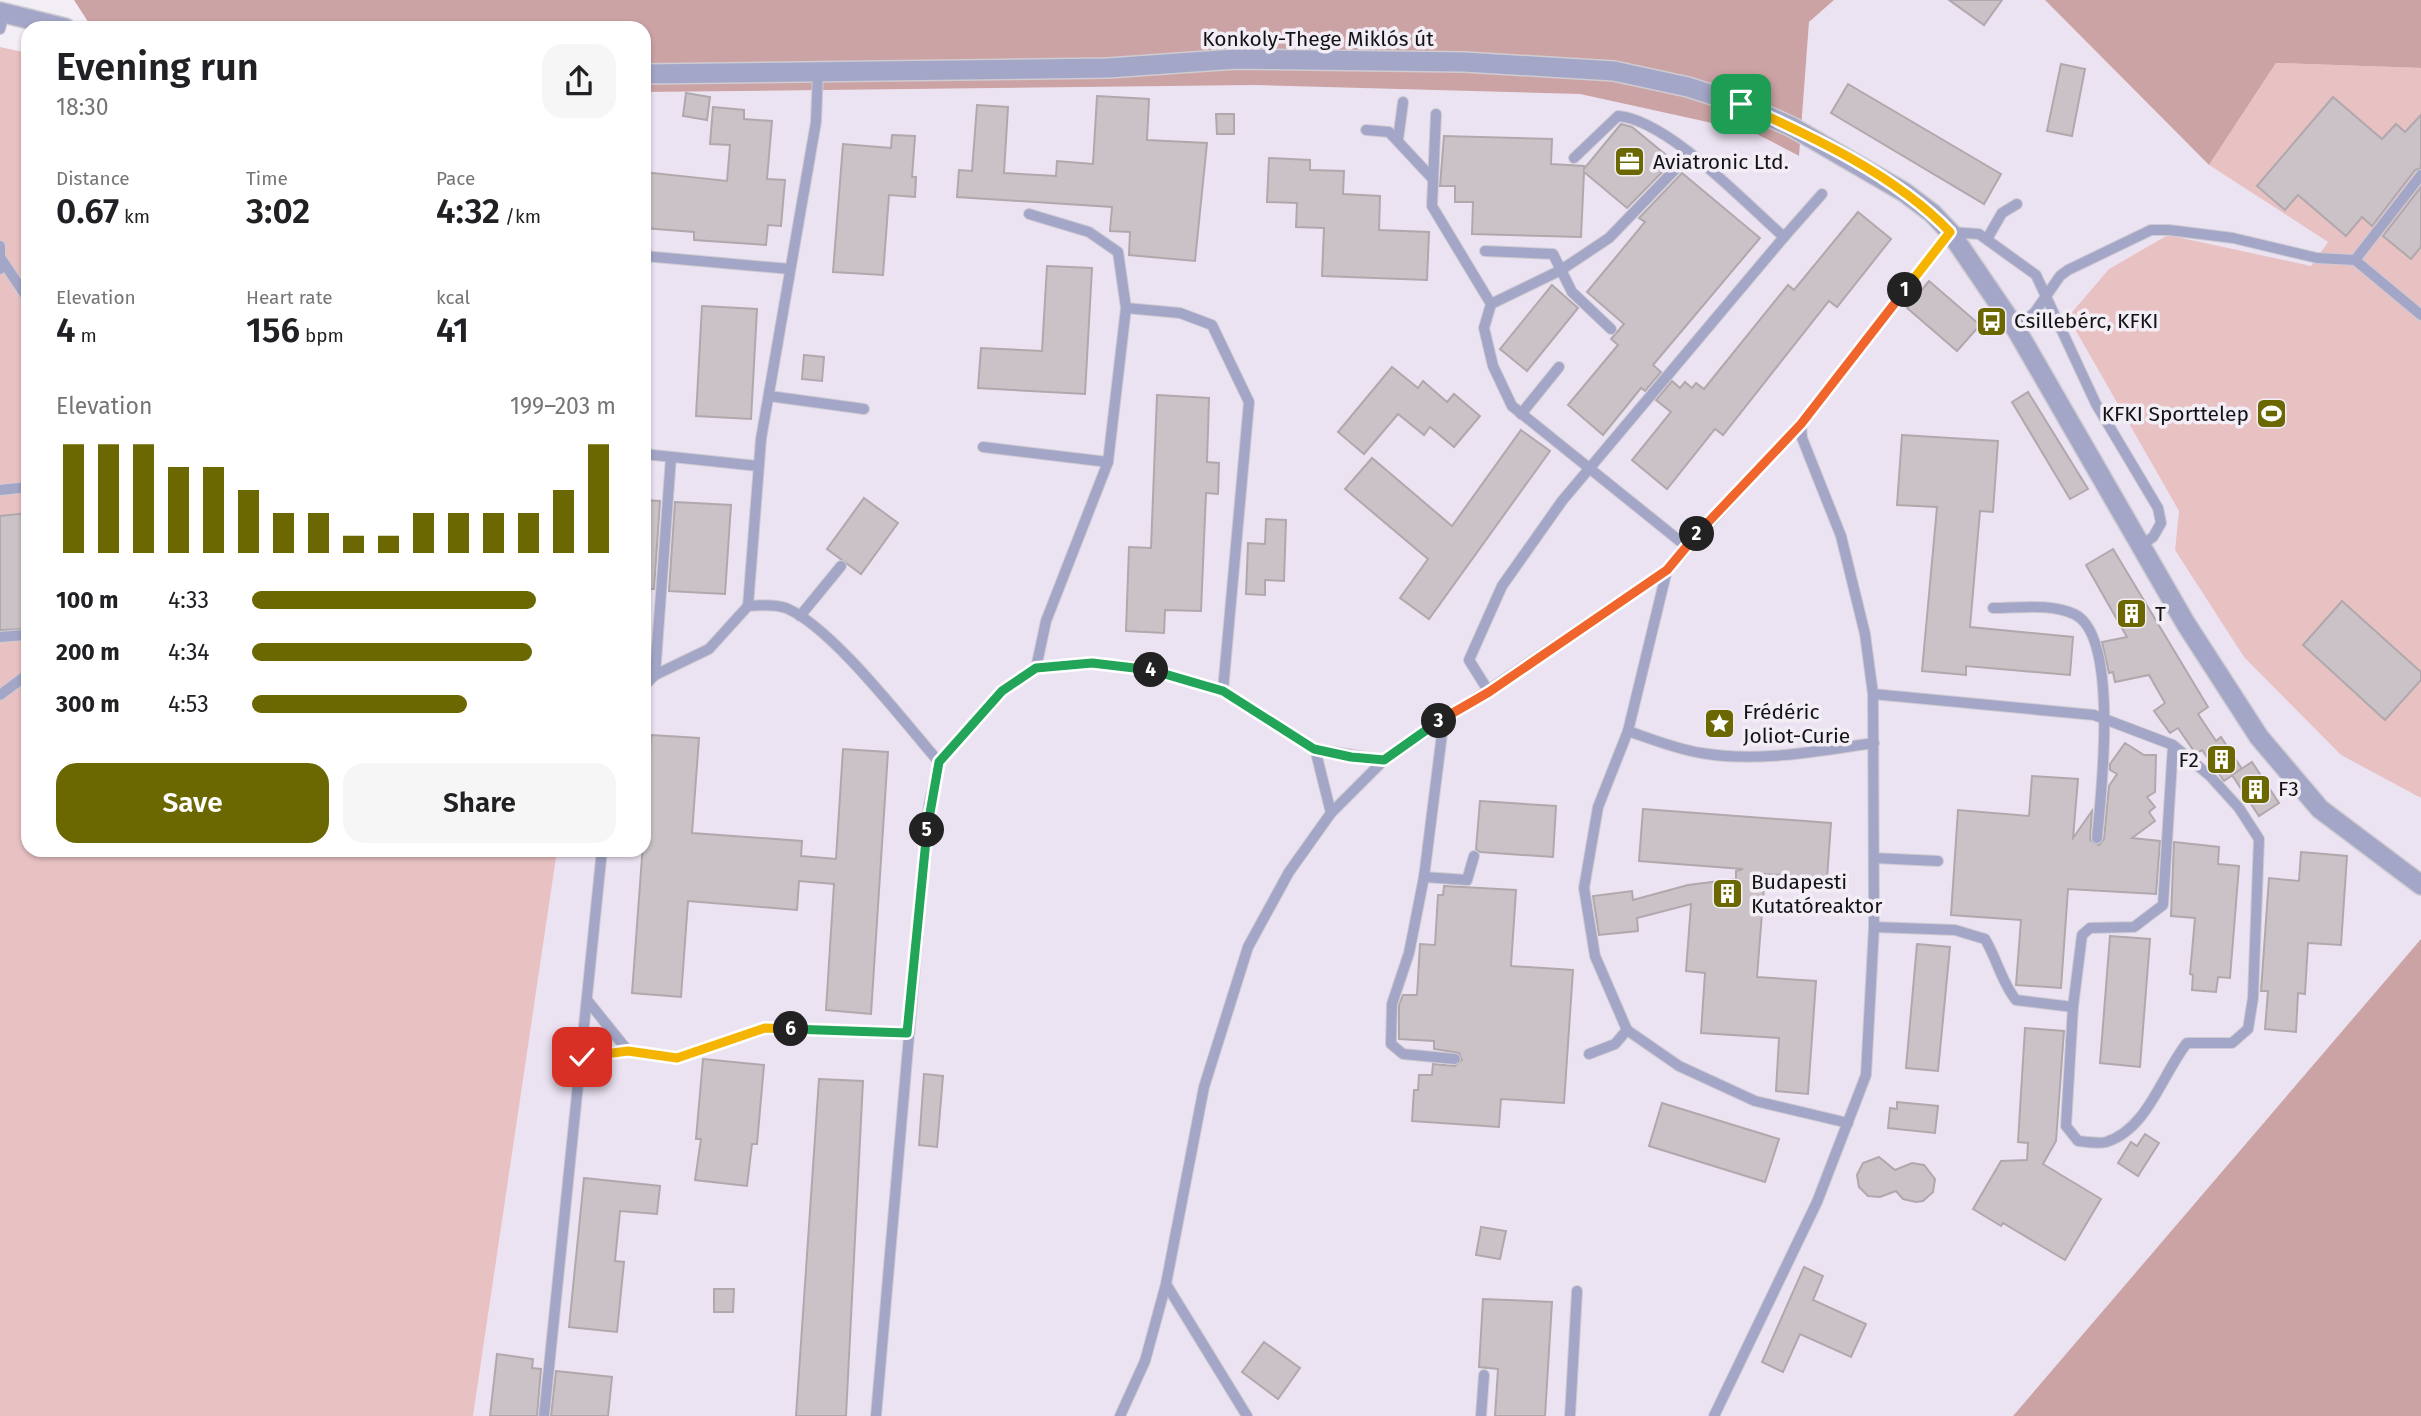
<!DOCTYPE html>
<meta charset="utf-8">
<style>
body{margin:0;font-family:"Fira Sans",sans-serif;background:#f6f6f6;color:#202124;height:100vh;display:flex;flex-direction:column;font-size:26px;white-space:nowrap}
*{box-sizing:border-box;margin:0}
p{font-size:23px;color:#757577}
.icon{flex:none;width:38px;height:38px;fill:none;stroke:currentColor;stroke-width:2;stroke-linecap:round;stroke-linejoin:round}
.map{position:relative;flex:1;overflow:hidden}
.drawer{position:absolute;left:21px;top:21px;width:630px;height:836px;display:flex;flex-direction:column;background:#fff;border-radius:21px;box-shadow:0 2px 5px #0004}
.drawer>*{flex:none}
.pin{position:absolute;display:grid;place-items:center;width:60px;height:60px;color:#fff;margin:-30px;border-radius:14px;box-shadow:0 4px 10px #0006}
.km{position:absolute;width:35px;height:35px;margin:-18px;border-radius:50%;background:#222;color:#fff;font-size:19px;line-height:35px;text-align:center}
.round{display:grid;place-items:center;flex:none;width:74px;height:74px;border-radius:21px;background:#f6f6f6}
.summary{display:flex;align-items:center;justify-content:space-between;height:119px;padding:0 35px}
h1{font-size:38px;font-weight:600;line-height:52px}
.metrics{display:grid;grid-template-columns:repeat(3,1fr);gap:10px;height:119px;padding:7px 35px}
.metrics div{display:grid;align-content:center}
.metrics b{font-size:35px;font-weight:600}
.metrics small{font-size:19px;font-weight:400}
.metrics p{font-size:19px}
.chart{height:196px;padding:14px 35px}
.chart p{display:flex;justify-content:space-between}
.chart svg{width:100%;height:126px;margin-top:7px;stroke:#6b6802;stroke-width:6}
.action{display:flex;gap:14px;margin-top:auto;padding:14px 35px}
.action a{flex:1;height:80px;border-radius:21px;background:#6b6802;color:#fff;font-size:28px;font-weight:600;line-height:80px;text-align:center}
.action a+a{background:#f6f6f6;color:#202124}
ul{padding:0 35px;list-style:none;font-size:23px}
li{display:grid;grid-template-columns:112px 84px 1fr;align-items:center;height:52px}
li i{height:18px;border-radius:9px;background:#6b6802}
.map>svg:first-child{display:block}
.built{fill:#ece3f2}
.green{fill:#e8c1c3}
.forest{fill:#cca3a5}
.building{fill:#cac2c6;stroke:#b0a8ac;stroke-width:2}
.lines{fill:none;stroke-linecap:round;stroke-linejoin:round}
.service-casing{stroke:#cfcbd2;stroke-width:12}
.minor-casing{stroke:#cfcbd2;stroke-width:22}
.service{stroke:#a4a6c7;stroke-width:10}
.minor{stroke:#a4a6c7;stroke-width:19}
.split-1-casing{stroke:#fff;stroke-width:14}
.split-2-casing{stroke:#fff;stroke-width:14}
.split-3-casing{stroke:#fff;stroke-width:14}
.split-4-casing{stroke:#fff;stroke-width:14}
.split-5-casing{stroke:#fff;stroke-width:14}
.split-6-casing{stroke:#fff;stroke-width:14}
.split-7-casing{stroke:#fff;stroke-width:14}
.split-1{stroke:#f5b400;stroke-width:9}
.split-2{stroke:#f0652b;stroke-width:9}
.split-3{stroke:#f0652b;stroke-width:9}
.split-4{stroke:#22a559;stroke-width:9}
.split-5{stroke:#22a559;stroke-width:9}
.split-6{stroke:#22a559;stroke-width:9}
.split-7{stroke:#f5b400;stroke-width:9}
.labels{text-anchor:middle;stroke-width:7;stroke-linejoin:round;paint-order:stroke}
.street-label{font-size:21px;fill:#131214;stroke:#f3eef6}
.poi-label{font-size:21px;fill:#131214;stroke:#f3eef6;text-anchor:start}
</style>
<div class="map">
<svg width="2421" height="1416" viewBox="0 0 2421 1416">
<rect width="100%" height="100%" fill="#f3eef6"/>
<!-- built -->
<path class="built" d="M1834 0H2045L2209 165 2328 242 2311 266 2299 264 2068 317 2179 511 2175 550 2341 755 2421 798V939L2013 1416H473L557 851 644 850V92L1255 85 1580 94 1753 132 1798 156 1809 22Z"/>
<!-- green -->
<g class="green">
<path d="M0 47 28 53V850L557 851 473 1416H0Z"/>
<path d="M2276 63 2421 68V798L2341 755 2244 657 2175 550 2179 511 2068 317 2109 269 2168 235 2311 266 2328 242 2209 165Z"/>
</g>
<!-- forest -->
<g class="forest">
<path d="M74 0H1834L1809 22 1799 156 1753 132 1580 94 1255 85 644 92V28H92Z"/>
<path d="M2045 0H2421V68L2276 63 2209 165Z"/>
<path d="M2421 939V1416H2013Z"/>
</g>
<!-- building -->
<g class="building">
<path d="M1949 0H2002L1984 25Z"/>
<path d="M2061 64 2085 69 2072 136 2047 131Z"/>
<path d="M1848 84 2001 174 1984 204 1831 113Z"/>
<path d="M686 93 710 97 707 120 683 116Z"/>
<path d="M1097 96 1149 99 1147 140 1207 143 1195 261 1129 255 1130 232 1110 231 1112 207 957 197 959 170 972 171 977 105 1008 107 1004 173 1056 176 1057 161 1093 164Z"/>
<path d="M2333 97 2382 139 2396 124 2405 132 2421 115V168L2415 170 2372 226 2362 217 2346 236 2298 195 2285 210 2257 186Z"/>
<path d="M713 107 744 110V119L772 121 767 179 785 180 781 226 768 225 766 245 694 240V232L644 228V172L727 181 730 145 710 144Z"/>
<path d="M1216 114H1234V134H1217Z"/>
<path d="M1621 124 1632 127 1666 155 1663 157 1671 163 1627 208 1584 172 1581 237 1472 234 1473 202H1455V186H1440L1444 136 1552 139 1551 164 1584 166V169Z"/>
<path d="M892 135 915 136 912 177H916L915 197 889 195 883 275 833 272 843 144 891 148Z"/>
<path d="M1269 158 1310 160V170L1344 171 1343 194 1380 196 1379 230 1429 232 1427 280 1322 276 1324 228 1296 227 1297 203 1267 202Z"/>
<path d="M1682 173 1760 238 1653 365 1661 372 1645 391 1641 388 1603 435 1568 405 1618 345 1611 339 1624 324 1587 292 1645 222 1639 218Z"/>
<path d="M2421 187V247L2411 259 2383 236Z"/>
<path d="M1858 212 1891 239 1837 307 1829 301 1723 435 1715 429 1667 489 1632 460 1671 412 1656 400 1672 381 1680 388 1685 382 1692 388 1696 383 1704 389 1788 285 1794 290Z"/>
<path d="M1047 266 1092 268 1085 394 978 388 981 348 1042 351Z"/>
<path d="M1929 281 1980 325 1957 351 1907 308Z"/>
<path d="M1552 285 1578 308 1527 371 1500 349Z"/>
<path d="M702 306 757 309 751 419 696 416Z"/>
<path d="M804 355 824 357 822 381 802 379Z"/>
<path d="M1392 367 1418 388 1423 381 1447 402 1454 394 1480 416 1454 447 1430 427 1424 435 1398 414 1364 454 1338 432Z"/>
<path d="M2028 392 2088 489 2070 499 2012 402Z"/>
<path d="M1157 395 1209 398 1207 462 1219 463 1218 494 1206 493 1201 611 1165 610 1164 633 1126 631 1129 547 1151 548Z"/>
<path d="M1521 430 1550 451 1429 619 1400 598 1428 559 1345 489 1372 458 1452 526Z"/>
<path d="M1902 435 1998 441 1993 512 1980 511 1970 627 2073 637 2070 675 1966 666V675L1922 671 1937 507 1897 505Z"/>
<path d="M864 498 898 523 861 574 827 549Z"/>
<path d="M644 500 660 501 654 589H644Z"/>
<path d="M675 502 731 505 725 594 669 591Z"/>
<path d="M28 513V629L0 630V516Z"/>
<path d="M1266 519 1286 520 1284 581 1265 580V595L1246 594 1248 543 1265 544Z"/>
<path d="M2113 549 2208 707 2198 714 2216 741 2221 737 2242 769 2224 781 2202 750 2196 754 2178 728 2170 733 2154 711 2165 703 2149 675 2115 682 2113 672 2109 673 2102 642 2127 637 2086 565Z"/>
<path d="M2342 601 2421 672V680L2385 720 2303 645Z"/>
<path d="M651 735 699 738 692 833 802 841 801 856 836 859 843 749 888 752 871 1014 826 1010 834 884 799 881 797 910 688 901 681 997 632 993Z"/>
<path d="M2125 743 2144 755H2156L2155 792 2147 797 2155 807 2149 812 2155 821 2132 838 2160 841 2156 894 2068 889 2061 988 2016 985 2021 920 1951 915 1958 810 2029 816 2032 776 2078 779 2073 838 2092 811 2090 840 2099 845 2104 839 2109 786 2117 774 2110 770V764Z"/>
<path d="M2252 762 2279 803 2259 816 2232 775Z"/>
<path d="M1480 801 1556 806 1553 857 1480 852 1476 849Z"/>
<path d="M1643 809 1831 823 1827 878 1765 874 1757 977 1816 981 1808 1094 1776 1091 1779 1038 1701 1033 1705 973 1686 971 1691 904 1637 918 1638 931 1599 935 1593 896 1632 891 1633 900 1688 885 1736 879V871L1743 869 1639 861Z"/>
<path d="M2174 842 2219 847 2218 864 2239 866 2230 978 2218 977 2216 992 2192 990 2193 975 2190 974 2195 918 2171 916Z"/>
<path d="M2301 852 2347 856 2341 945 2308 943 2305 994 2298 993 2296 1032 2265 1029 2268 991H2261L2269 878 2299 881Z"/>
<path d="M1444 886 1516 890 1511 966 1573 970 1564 1103 1501 1099 1499 1127 1412 1121 1414 1090H1418L1419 1075H1432L1433 1064 1455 1066 1462 1060 1459 1053 1434 1049V1041L1399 1039V1005L1403 995H1417L1420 944 1435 945 1438 895H1443Z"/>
<path d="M2110 936 2150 939 2140 1067 2100 1063Z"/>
<path d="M1917 944 1950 947 1938 1071 1906 1068Z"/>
<path d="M2025 1028 2064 1031 2056 1141 2043 1164 2101 1199 2065 1260 2003 1223 2001 1226 1973 1209 2001 1161 2027 1160 2028 1143 2018 1142Z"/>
<path d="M703 1059 764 1065 757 1144H752L747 1186 695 1180 701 1139H696Z"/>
<path d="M924 1074 943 1076 937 1147 919 1145Z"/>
<path d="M819 1079 863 1081 846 1416H796Z"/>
<path d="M1897 1102 1938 1106 1935 1133 1888 1128 1890 1108 1897 1109Z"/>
<path d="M1662 1103 1779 1139 1765 1182 1649 1146Z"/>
<path d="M2145 1134 2159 1143 2138 1176 2118 1163 2131 1142 2137 1146Z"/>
<path d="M1879 1157 1895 1170 1912 1163 1924 1165 1935 1179 1933 1192 1923 1201 1916 1202 1903 1199 1896 1191 1880 1197 1868 1196 1859 1187 1857 1175 1863 1163Z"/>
<path d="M584 1178 660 1186 657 1214 620 1211 615 1261 624 1262 617 1332 569 1327Z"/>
<path d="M1481 1227 1506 1231 1500 1259 1476 1255Z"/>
<path d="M1804 1267 1823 1276 1813 1300 1866 1324 1851 1357 1800 1334 1783 1372 1762 1362Z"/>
<path d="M714 1289H734L733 1312H714Z"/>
<path d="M1483 1299 1552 1302 1545 1416H1495L1498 1369 1479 1367Z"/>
<path d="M1264 1342 1300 1368 1278 1399 1242 1372Z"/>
<path d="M497 1354 533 1359 532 1368 541 1369 537 1416H490Z"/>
<path d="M556 1371 612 1377 608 1416H551Z"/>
</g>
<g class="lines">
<defs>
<g id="service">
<path d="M0 29 4 14"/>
<path d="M1436 114 1432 206 1491 304 1484 328 1493 366 1512 406 1686 546"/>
<path d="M1366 130 1389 132 1432 178"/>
<path d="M1398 140 1403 102"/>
<path d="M1029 214 1089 232 1118 252 1126 308 1108 462 1046 621 1036 668"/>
<path d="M1784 237 1822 194"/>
<path d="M1987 239 2002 213 2017 204"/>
<path d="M0 246V269"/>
<path d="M1485 251 1553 254 1572 292 1611 329"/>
<path d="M644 256 790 269"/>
<path d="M2 260 28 299"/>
<path d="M2355 260 2421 175"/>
<path d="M1491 304 1561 270 1609 238 1690 154"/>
<path d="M1126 308 1180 313 1212 325 1249 402 1223 690"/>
<path d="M2016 329 2035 312 2060 276 2068 270 2151 230H2169L2233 238 2317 258 2355 260 2421 315"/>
<path d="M769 396 864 409"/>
<path d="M1521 414 1559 367"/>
<path d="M983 447 1108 462"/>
<path d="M644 454 758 466"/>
<path d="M0 490 28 487"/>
<path d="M1667 570 1628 731 1598 807 1584 888 1595 956 1627 1030 1679 1066 1755 1101 1848 1123"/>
<path d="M748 606 761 439 816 122 818 71"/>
<path d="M1993 608C2018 608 2051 603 2074 614 2120 635 2101 795 2097 838"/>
<path d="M800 616 841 566"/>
<path d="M0 637 24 635"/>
<path d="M655 675 671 457"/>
<path d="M644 686 655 675 709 649 748 606C760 605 774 604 786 608 832 627 904 722 939 762"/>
<path d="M1489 692 1469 660 1502 586 1562 501 1784 237C1745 203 1668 120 1618 116L1574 158"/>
<path d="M1873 694 2094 715 2173 745 2210 776 2239 808 2259 839 2253 998 2248 1029 2232 1043H2187C2162 1074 2148 1129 2106 1142 2098 1144 2087 1142 2078 1141L2066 1126 2073 1007 2082 935 2090 928 2134 927 2163 905 2173 745"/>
<path d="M0 695 28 674"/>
<path d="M1444 718 1424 877 1409 953 1392 1004 1391 1044 1403 1054 1455 1059"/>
<path d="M1628 731C1651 739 1676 749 1701 753 1759 763 1817 751 1874 743"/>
<path d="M1331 813 1384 760 1667 570 1801 423 1950 232 1979 234 2036 275 2096 404 2158 508 2161 523 2153 537 2142 545"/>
<path d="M1874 858 1938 861"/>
<path d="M1424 877 1467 880 1474 856"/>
<path d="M1874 927 1955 930 1985 939C1997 959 2002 983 2016 1000L2073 1007"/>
<path d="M587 1000 628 1051"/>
<path d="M1589 1054 1615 1044 1627 1030"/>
<path d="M582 1057 628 1051 677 1058 765 1029 907 1033"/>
<path d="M1166 1284 1247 1416"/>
<path d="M544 1416 602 850"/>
<path d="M876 1416 929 805 939 762 1002 691 1036 668 1092 663 1140 667 1223 690 1315 749 1384 760"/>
<path d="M1120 1416 1145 1361 1166 1284 1204 1087 1248 947 1289 872 1331 813 1315 749"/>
<path d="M1481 1416 1484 1375"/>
<path d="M1570 1416 1577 1291"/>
<path d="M1714 1416 1817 1202 1866 1075 1874 927 1873 694 1865 634 1841 536 1802 438 1801 423"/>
</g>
<g id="minor">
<path d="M0 12 65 28"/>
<path d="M644 74 1108 68 1236 59 1464 62 1614 71 1688 87 1741 104 1792 127 1904 192 1932 213 1950 232 2016 329 2186 624 2259 737 2320 809 2421 885"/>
</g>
</defs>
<!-- service casing -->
<use href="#service" class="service-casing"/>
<!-- minor casing -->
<use href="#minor" class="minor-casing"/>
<!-- service -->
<use href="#service" class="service"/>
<!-- minor -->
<use href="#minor" class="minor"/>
</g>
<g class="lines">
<defs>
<path id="split-1" d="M1741 104C1811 136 1896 175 1950 232L1905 290"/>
<path id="split-2" d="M1697 534 1801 424 1905 290"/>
<path id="split-3" d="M1439 721 1489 692 1667 570 1697 534"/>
<path id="split-4" d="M1151 670 1223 691 1314 749 1351 757 1384 760 1439 721"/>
<path id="split-5" d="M927 830 939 762 1002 691 1036 668 1092 663 1151 670"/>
<path id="split-6" d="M791 1029 907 1033 927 830"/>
<path id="split-7" d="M582 1057 628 1051 677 1058 765 1028 791 1029"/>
</defs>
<!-- split-1 casing -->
<use href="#split-1" class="split-1-casing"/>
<!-- split-2 casing -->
<use href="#split-2" class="split-2-casing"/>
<!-- split-3 casing -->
<use href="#split-3" class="split-3-casing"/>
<!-- split-4 casing -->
<use href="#split-4" class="split-4-casing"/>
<!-- split-5 casing -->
<use href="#split-5" class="split-5-casing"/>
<!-- split-6 casing -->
<use href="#split-6" class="split-6-casing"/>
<!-- split-7 casing -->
<use href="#split-7" class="split-7-casing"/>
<!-- split-1 -->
<use href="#split-1" class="split-1"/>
<!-- split-2 -->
<use href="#split-2" class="split-2"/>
<!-- split-3 -->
<use href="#split-3" class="split-3"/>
<!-- split-4 -->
<use href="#split-4" class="split-4"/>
<!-- split-5 -->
<use href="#split-5" class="split-5"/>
<!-- split-6 -->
<use href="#split-6" class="split-6"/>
<!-- split-7 -->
<use href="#split-7" class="split-7"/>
</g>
<!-- icons -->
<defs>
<symbol id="office-square" viewBox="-11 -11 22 22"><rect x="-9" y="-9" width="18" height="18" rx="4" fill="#6b6802" stroke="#f3eef6"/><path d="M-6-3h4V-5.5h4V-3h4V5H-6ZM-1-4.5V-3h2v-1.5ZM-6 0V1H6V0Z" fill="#fff"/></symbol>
<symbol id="bus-square" viewBox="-11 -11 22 22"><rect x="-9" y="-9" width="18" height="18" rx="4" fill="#6b6802" stroke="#f3eef6"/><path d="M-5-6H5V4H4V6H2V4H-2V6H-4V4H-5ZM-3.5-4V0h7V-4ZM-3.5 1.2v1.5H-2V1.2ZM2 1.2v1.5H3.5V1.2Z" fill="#fff"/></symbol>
<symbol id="stadium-square" viewBox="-11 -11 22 22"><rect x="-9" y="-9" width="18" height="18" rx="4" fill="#6b6802" stroke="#f3eef6"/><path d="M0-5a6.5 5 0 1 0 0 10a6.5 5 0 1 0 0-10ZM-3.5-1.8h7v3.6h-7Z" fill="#fff"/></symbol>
<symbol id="building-square" viewBox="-11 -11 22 22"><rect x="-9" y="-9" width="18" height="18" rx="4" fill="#6b6802" stroke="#f3eef6"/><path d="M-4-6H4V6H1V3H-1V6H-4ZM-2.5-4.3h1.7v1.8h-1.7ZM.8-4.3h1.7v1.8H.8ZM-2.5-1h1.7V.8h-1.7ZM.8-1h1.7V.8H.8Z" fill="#fff"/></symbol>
<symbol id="sight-square" viewBox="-11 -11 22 22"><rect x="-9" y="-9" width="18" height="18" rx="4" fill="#6b6802" stroke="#f3eef6"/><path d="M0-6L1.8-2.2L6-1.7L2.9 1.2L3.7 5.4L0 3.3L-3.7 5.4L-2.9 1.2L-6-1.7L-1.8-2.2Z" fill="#fff"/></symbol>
</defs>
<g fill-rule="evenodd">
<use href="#office-square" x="1612" y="144" width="35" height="35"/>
<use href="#bus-square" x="1974" y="304" width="35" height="35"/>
<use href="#stadium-square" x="2254" y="396" width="35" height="35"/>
<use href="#building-square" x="2114" y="596" width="35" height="35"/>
<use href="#sight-square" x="1702" y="706" width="35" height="35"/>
<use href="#building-square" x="2204" y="742" width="35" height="35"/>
<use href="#building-square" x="2238" y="772" width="35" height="35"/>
<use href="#building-square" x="1710" y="876" width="35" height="35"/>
</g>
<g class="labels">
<!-- street labels -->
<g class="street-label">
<text x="1318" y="46">Konkoly-Thege Miklós út</text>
</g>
<!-- poi labels -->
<g class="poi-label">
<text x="1653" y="169">Aviatronic Ltd.</text>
<text x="2014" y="328">Csillebérc, KFKI</text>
<text x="2249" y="421" text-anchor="end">KFKI Sporttelep</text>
<text x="2155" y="621">T</text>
<text x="1743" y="719">Frédéric<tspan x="1743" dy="24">Joliot-Curie</tspan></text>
<text x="2199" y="767" text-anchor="end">F2</text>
<text x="2278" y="796">F3</text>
<text x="1751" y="889">Budapesti<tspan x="1751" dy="24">Kutatóreaktor</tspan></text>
</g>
</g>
</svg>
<div class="pin" style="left:1741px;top:104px;background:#1e9e55"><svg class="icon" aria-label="arrive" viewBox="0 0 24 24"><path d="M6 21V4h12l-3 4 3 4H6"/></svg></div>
<div class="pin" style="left:582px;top:1057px;background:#d93025"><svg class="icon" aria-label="check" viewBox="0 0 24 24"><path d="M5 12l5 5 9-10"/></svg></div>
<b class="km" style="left:1905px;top:290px">1</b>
<b class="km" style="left:1697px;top:534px">2</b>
<b class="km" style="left:1439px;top:721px">3</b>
<b class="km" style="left:1151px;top:670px">4</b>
<b class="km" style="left:927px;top:830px">5</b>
<b class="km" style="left:791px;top:1029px">6</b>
<section class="drawer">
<div class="summary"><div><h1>Evening run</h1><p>18:30</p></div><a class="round"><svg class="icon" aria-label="share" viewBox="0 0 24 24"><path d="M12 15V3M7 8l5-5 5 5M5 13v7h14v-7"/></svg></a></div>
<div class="metrics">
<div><p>Distance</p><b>0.67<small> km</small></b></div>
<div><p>Time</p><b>3:02</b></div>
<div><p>Pace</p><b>4:32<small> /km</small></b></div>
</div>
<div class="metrics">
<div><p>Elevation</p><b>4<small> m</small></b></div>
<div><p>Heart rate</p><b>156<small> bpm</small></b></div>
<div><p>kcal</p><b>41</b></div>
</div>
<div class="chart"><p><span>Elevation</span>199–203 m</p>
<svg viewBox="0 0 160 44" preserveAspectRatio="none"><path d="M5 44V6M15 44V6M25 44V6M35 44V14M45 44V14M55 44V22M65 44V30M75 44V30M85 44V38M95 44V38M105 44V30M115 44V30M125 44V30M135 44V30M145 44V22M155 44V6"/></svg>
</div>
<ul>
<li><b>100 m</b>4:33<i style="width:78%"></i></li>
<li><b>200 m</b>4:34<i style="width:77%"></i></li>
<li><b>300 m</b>4:53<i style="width:59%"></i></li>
</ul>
<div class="action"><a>Save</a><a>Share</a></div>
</section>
</div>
